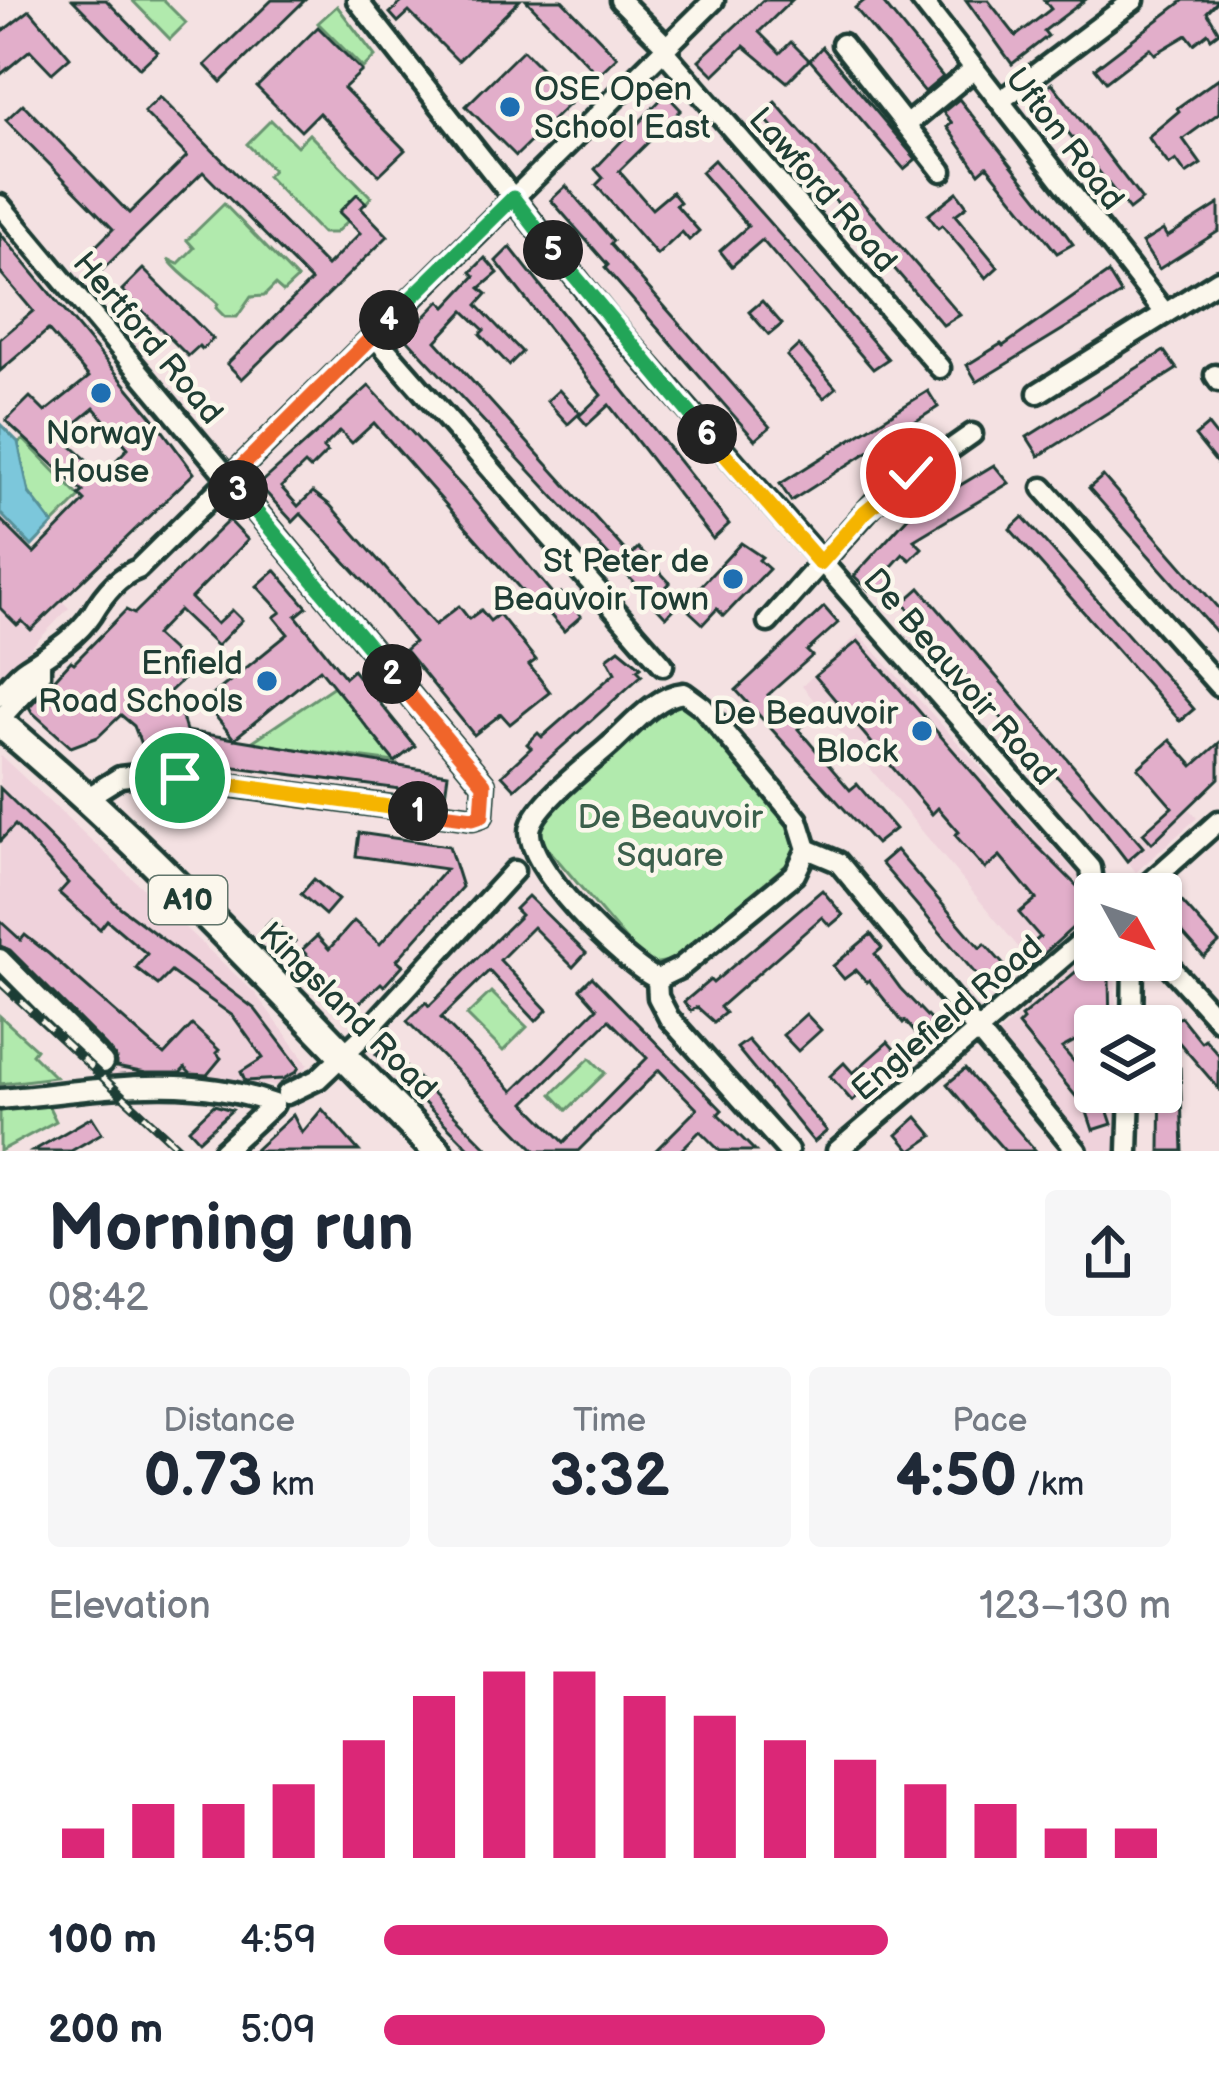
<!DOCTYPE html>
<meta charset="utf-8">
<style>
body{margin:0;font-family:"Balsamiq Sans",sans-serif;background:#f6f6f7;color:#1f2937;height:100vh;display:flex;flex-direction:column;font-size:45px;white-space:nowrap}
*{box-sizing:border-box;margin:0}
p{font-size:39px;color:#747a83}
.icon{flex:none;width:66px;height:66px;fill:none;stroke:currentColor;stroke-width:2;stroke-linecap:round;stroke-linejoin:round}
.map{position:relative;height:1151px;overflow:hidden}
.details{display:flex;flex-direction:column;background:#fff;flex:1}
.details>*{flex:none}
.needle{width:78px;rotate:130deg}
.tools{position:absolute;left:1074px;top:873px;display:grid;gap:24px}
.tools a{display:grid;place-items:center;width:108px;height:108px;border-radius:12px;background:#fff;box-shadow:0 3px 9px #0004;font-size:60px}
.pin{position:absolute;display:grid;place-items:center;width:102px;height:102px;color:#fff;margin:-51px;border:6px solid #fff;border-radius:50%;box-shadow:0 3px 12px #0007}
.km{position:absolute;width:60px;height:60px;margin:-30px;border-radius:50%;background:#222;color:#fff;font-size:33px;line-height:60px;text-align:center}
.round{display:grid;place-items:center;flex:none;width:126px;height:126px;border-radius:12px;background:#f6f6f7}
.summary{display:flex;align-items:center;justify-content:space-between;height:204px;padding:0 48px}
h1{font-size:66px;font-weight:700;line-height:90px}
.stats{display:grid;grid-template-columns:repeat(3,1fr);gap:18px;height:204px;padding:12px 48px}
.stats div{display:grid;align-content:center;border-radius:12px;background:#f6f6f7;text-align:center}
.stats b{font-size:60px;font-weight:700}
.stats small{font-size:33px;font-weight:400}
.stats p{font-size:33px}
.chart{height:336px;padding:24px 48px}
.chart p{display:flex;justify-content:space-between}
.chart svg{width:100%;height:216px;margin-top:12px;stroke:#db2777;stroke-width:6}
ul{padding:0 48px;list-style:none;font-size:39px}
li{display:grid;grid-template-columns:192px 144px 1fr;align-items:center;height:90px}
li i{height:30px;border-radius:15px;background:#db2777}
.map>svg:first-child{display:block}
.built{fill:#efd2db}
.green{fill:#b1eaad;stroke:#689470;stroke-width:3}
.water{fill:#7bc7db;stroke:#569098;stroke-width:3}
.building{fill:#e2aeca;stroke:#1f3d34;stroke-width:3;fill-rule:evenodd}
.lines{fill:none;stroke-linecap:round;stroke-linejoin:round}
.minor-casing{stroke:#1f3d34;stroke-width:27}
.highway-casing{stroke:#1f3d34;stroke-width:36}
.minor{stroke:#fbf7ec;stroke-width:18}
.highway{stroke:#fbf7ec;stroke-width:27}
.rail-casing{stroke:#1f3d34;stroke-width:9}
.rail{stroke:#fbf7ec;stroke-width:4.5;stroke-dasharray:14;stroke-linecap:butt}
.split-1-casing{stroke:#fff;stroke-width:24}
.split-2-casing{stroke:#fff;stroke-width:24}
.split-3-casing{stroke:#fff;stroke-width:24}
.split-4-casing{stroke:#fff;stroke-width:24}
.split-5-casing{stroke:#fff;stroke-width:24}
.split-6-casing{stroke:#fff;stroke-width:24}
.split-7-casing{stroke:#fff;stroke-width:24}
.split-8-casing{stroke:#fff;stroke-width:24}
.split-1{stroke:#f5b400;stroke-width:15}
.split-2{stroke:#f0652b;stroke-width:15}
.split-3{stroke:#22a559;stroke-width:15}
.split-4{stroke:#f0652b;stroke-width:15}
.split-5{stroke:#22a559;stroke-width:15}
.split-6{stroke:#22a559;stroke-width:15}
.split-7{stroke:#f5b400;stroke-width:15}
.split-8{stroke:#f5b400;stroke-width:15}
.poi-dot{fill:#1f6fb2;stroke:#fbf7ec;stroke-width:4.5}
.labels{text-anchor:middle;stroke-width:9;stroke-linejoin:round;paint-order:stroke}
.shield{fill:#fbf7ec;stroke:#61756b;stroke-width:3}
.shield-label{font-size:30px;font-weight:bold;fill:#1f3d34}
.poi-label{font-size:33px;fill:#1f3d34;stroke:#fbf7ec;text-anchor:end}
.street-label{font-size:33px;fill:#1f3d34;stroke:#fbf7ec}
.park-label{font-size:33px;fill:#3c604c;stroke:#fbf7ec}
</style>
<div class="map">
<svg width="1219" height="1151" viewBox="0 0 1219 1151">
<rect width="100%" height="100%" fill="#f4e1e2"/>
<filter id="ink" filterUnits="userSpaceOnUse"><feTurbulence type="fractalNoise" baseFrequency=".00833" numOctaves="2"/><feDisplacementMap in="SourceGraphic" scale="24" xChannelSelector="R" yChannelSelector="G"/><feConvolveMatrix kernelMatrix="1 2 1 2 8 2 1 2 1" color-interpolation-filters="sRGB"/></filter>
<g filter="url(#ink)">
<!-- built -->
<g class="built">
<path d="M0 513 32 546 20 559 69 608 0 680Z"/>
<path d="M859 634 1096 894 1095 909 1034 966 802 686Z"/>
<path d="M1170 740 1182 754 1159 774 1197 818 1136 872 1127 861 1143 847 1136 838 1172 807 1138 768Z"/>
<path d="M0 755 255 993 308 1064 303 1071 280 1086 108 1075 0 964Z"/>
<path d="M1095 947V960H1115L1116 1026H1095V1092H1116V1151H1093L996 1036Z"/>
</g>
<!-- green -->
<g class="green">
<path d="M132 0H163L186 23 170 39Z"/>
<path d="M337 6 375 56 363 68 318 23Z"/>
<path d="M271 120 297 146 309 134 371 197 366 203 357 195 348 221 335 233H322L267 176 273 170 247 144Z"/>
<path d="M224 204 297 279 283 292 275 285 264 296 251 297 237 317H225L216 308 218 304C201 287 182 278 168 259L178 264 194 248 187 240Z"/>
<path d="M24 440 80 497 53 524 29 493 18 442Z"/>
<path d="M334 686 395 762 250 743Z"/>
<path d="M679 705 696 713 795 830 799 841 791 861 744 900 742 906 670 961 651 964 640 957 545 845 540 832 546 818 612 751 617 752 664 709Z"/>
<path d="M491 992 527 1027 503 1051 467 1015Z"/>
<path d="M0 1016 36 1049 32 1054 55 1077 0 1084Z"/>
<path d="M590 1058 605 1073 567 1110 552 1094Z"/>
<path d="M47 1103 56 1121 0 1151V1108Z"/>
</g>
<!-- water -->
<path class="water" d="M0 424 18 442 29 493 53 524 32 546 0 513Z"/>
<!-- building -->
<g class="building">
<path d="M73 0H106L157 52 140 68Z"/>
<path d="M272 0H305L221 82 205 65Z"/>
<path d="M398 0H520L458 61 409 12 398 22 390 13 401 3Z"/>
<path d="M526 0H562L617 57 598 75Z"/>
<path d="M763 0H792L759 32 780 53 791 42 809 60 787 82 744 46 714 75 699 60Z"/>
<path d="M865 0H881L943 77 925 92 855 8Z"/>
<path d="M966 0H988L1016 36 1051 9 1044 0H1085L1044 31 1048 36 1012 64Z"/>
<path d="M1184 0H1219L1207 12 1219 32 1211 38 1208 33 1194 44 1187 35 1155 54 1150 48 1106 82 1095 68Z"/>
<path d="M30 10 70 57 52 73 30 50 0 75V33Z"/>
<path d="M318 27 362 71 344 88 405 150 379 175 319 113 301 131 257 87Z"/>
<path d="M822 47 916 159 904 169 810 60Z"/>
<path d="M523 50 573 100 516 156 466 106Z"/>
<path d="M1219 78V113L1183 139 1201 164 1186 174 1176 160 1169 165 1148 137 1179 111 1177 108Z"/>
<path d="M1052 83 1142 200 1129 210 1038 94Z"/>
<path d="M666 94 681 110 619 171 652 209 672 192 680 202 676 205 699 231 689 240 682 232 657 255 596 185 603 178 595 169Z"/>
<path d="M160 97 327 266 360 233 339 212 357 194 366 203 361 208 388 236 242 379 227 364 311 281 203 172 97 275 82 260 113 229 6 120 23 104 129 213 187 156 144 112Z"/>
<path d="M959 99 1060 226 1073 244 1057 253 987 166 979 173 947 127 952 123 943 112Z"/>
<path d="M775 102 821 155 960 315 943 325 761 114Z"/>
<path d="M714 160 821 281 888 359 873 369 762 240 732 266 720 251 748 226 701 172Z"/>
<path d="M566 186 613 241 610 244 770 427 755 440 605 268 608 265 551 200Z"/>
<path d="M957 192 967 206 955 215 998 267 986 278 942 225 938 228 928 215Z"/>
<path d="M1219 204V231L1159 269 1142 243 1163 230 1167 237Z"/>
<path d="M0 233 154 419 194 473 31 630 22 621 17 625 0 608V519L34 553 85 501 79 495 83 492 6 421 30 397 45 412 89 377 48 330 0 371V339L33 311 0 272ZM94 408 128 448 103 474 60 436Z"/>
<path d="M510 247 729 524 713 539 609 405 587 425 579 416 601 395 496 261Z"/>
<path d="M485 258 498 273 480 288 487 294 477 305 522 352 509 365 480 334 484 330 464 311 436 341 630 556 638 548 670 583 663 590 678 605 666 617 408 340V334L440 301 446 307 475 276 471 272Z"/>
<path d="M143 269 213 339 202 349 199 346 188 356 122 290Z"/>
<path d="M1108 273 1121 294 977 382 967 365 1001 344 1003 346Z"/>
<path d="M762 301 782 324 769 335 749 312Z"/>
<path d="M799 345 836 388 824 398 787 356Z"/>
<path d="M1164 351 1177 369 1039 456 1027 437Z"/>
<path d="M369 386 468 493 556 598 561 593 581 616 564 631 542 605 538 609 374 423 352 443 340 431 323 448 327 452 310 469 305 464 281 487 298 506 313 492 330 505 435 625 459 606 469 619 481 610 490 621 499 614 536 660 529 665 550 692 510 724 501 714 474 735 405 650 414 642 368 586 301 514 293 522 259 485Z"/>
<path d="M559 390 580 413 568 424 547 401Z"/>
<path d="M928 391 938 407 791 501 780 484Z"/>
<path d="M1208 425 1219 439V466L1195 436Z"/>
<path d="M994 465 1009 483 914 540 922 548 910 560 903 554 894 564 885 573 892 580 881 592 873 585 869 590 854 576 909 516Z"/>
<path d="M1103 476 1219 609V635L1089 488Z"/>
<path d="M1023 517 1194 709 1180 721 1010 529Z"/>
<path d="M229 520 248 540 191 598 217 624 232 610 242 620 217 646 179 610 155 635 193 670 165 696 182 717 186 731 448 774 445 795 145 755 134 726 121 715 98 737 71 747 32 712 29 707 71 661 74 663 126 610 134 614Z"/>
<path d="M741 543 762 557 759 560 769 569 724 616 717 609 703 624 689 611 704 595 698 589Z"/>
<path d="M275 570 307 607 296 616 345 677 353 670 415 746 395 762 320 669 234 739 204 702 288 634 274 617 281 612 257 586Z"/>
<path d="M920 588 1143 847 1127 861 1085 806 995 711 903 603Z"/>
<path d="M824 607 838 623 807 651 812 656 768 695 787 718 793 713 803 725 798 729 850 790 857 784 895 829 876 844 736 690Z"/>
<path d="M858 641 1032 841 1092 901 1091 911 1026 970 1016 958 1040 937 1019 913 1036 899 1000 856 985 869 955 835 959 832 938 808 932 814 815 676Z"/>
<path d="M619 649 641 667 637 670 642 675 515 789 502 775 531 748 527 744 538 733 542 737 615 673 607 658Z"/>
<path d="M1170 740 1193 766 1219 743V778L1152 843 1143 833 1172 807 1138 768Z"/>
<path d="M0 788 120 907 255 1009 299 1067 296 1072 283 1079 245 1081 241 1072 263 1058 233 1016 171 972 158 985 136 968 147 954 107 920 100 929 59 893 68 883 15 825 0 841Z"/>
<path d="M359 833 449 846 462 887 397 960 403 965 384 986 381 983 355 1007 302 950 317 936 329 949 354 921 380 944 446 869 356 856Z"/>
<path d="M896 850 980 948 985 944 1011 973 990 991 881 863Z"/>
<path d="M314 879 338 900 325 915 301 894Z"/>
<path d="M822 890 843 915 830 926 822 917 720 1007 725 1013 714 1022 697 1007 691 1011 684 1002 710 980 713 983Z"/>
<path d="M1174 893 1219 943 1204 957 1161 909Z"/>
<path d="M528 896 586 953 573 967 533 927 500 960 547 1010 536 1021 489 971 441 1018 513 1091 597 1008 580 989 592 977 722 1110 718 1114 755 1151H720L700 1131 680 1151H655L697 1109 659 1070 578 1151H536L407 1021 426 1002 429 1006 521 915 515 909ZM609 1020 647 1058 564 1142 525 1103Z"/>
<path d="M272 920 295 941 282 955 259 934Z"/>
<path d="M0 921 21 940 25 935 49 954 164 1055 192 1025 219 1050 216 1053 221 1058 207 1075 191 1074 185 1068 180 1073H146L116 1067V1058L106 1046 10 950 0 946Z"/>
<path d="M871 934 882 948 875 954 900 988 940 1030 925 1044 905 1021 903 1023 869 980 867 982 856 970 844 979 833 966Z"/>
<path d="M1090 960H1103L1114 975 1109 979 1110 1026H1095V1030L1062 1048 1095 1086V1092L1102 1094 1112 1124 1093 1130 1086 1109 1018 1025 1023 1020 1021 1017Z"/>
<path d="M806 1014 821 1030 798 1051 783 1035Z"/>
<path d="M1181 1017 1201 1042 1205 1039 1219 1055V1089L1177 1040 1161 1045V1023Z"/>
<path d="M748 1040 827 1131 814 1142 737 1048Z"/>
<path d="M888 1042 901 1057 852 1101 830 1076 844 1063 853 1073Z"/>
<path d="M385 1045 490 1151H472L376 1054Z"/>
<path d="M1161 1068H1180L1183 1151H1160Z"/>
<path d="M965 1069 1008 1119 1036 1151H1005L974 1116 947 1084Z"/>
<path d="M214 1105 232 1110 199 1140 189 1129Z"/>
<path d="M322 1109 359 1151H254L293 1115 302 1133Z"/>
<path d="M92 1117 102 1133 71 1151H33Z"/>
<path d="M917 1117 933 1136 911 1151 897 1135Z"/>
</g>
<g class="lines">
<defs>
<g id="minor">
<path d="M357 0 610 321 1091 868 1093 882 1104 894"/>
<path d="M620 0 667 47"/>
<path d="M921 0 1165 313"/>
<path d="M842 44 942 171"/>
<path d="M663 50 940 368"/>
<path d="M1000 101 1134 0"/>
<path d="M906 125 974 69"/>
<path d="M0 205 484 784 482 815 473 818 146 774 120 777 85 799"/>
<path d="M374 336 663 665"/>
<path d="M1215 375 1219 381"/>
<path d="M1038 393 1219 280"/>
<path d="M1043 488 1219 686"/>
<path d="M768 622 875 502 972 434"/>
<path d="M684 693 703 707 798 820 807 849 795 874 680 968 657 979C625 964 519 862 531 826 539 801 588 765 609 746 630 728 654 696 684 693Z"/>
<path d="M0 695C8 686 17 674 27 668 50 653 76 638 92 614 102 597 118 576 138 569L714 0"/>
<path d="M0 719 40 675V663"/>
<path d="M807 849 838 862 1077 1151"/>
<path d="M1137 894 1219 821"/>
<path d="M1161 957 1219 1021"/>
<path d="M0 959 103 1063"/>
<path d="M657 979 658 997 669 1018 788 1151"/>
<path d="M1132 1026 1133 960"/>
<path d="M287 1094 318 1079 360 1039 514 871"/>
<path d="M0 1099C91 1091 186 1071 274 1104L223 1151"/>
<path d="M837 1151 1095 930"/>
<path d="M1128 1151 1130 1092"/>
</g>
<path id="highway" d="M0 723C157 854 294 1007 437 1151"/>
</defs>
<!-- minor casing -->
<use href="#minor" class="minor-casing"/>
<!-- highway casing -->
<use href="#highway" class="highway-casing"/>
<!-- minor -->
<use href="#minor" class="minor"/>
<!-- highway -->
<use href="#highway" class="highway"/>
<defs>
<path id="rail" d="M0 982 182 1151"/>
</defs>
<!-- rail casing -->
<use href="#rail" class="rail-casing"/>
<!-- rail -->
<use href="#rail" class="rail"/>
</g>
</g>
<g class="lines" filter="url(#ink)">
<defs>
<path id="split-1" d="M180 778 418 811"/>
<path id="split-2" d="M392 674 484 784 482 815 473 818 418 811"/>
<path id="split-3" d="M238 490 392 674"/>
<path id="split-4" d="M238 490 229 479 389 320"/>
<path id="split-5" d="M389 320 513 198 553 250"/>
<path id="split-6" d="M553 250 707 434"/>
<path id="split-7" d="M707 434 820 563 865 512"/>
<path id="split-8" d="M865 512 911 473"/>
</defs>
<!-- split-1 casing -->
<use href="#split-1" class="split-1-casing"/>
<!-- split-2 casing -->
<use href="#split-2" class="split-2-casing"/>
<!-- split-3 casing -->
<use href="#split-3" class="split-3-casing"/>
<!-- split-4 casing -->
<use href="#split-4" class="split-4-casing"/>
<!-- split-5 casing -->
<use href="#split-5" class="split-5-casing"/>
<!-- split-6 casing -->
<use href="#split-6" class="split-6-casing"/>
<!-- split-7 casing -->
<use href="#split-7" class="split-7-casing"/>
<!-- split-8 casing -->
<use href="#split-8" class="split-8-casing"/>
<!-- split-1 -->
<use href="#split-1" class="split-1"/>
<!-- split-2 -->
<use href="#split-2" class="split-2"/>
<!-- split-3 -->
<use href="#split-3" class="split-3"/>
<!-- split-4 -->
<use href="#split-4" class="split-4"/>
<!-- split-5 -->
<use href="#split-5" class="split-5"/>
<!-- split-6 -->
<use href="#split-6" class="split-6"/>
<!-- split-7 -->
<use href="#split-7" class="split-7"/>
<!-- split-8 -->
<use href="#split-8" class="split-8"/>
</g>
<!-- markers -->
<g class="poi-dot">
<circle cx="510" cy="107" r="12"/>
<circle cx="101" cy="393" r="12"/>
<circle cx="733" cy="579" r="12"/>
<circle cx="267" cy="681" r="12"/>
<circle cx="922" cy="731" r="12"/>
</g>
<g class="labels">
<!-- shield labels -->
<rect class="shield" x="149" y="876" width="78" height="48" rx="9"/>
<g class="shield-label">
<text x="188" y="910">A10</text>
</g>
<!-- poi labels -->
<g class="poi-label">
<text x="534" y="100" text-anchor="start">OSE Open<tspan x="534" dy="38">School East</tspan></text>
<text x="101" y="444" text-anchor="middle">Norway<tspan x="101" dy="38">House</tspan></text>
<text x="709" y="572">St Peter de<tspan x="709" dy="38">Beauvoir Town</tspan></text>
<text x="243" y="674">Enfield<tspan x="243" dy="38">Road Schools</tspan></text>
<text x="898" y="724">De Beauvoir<tspan x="898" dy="38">Block</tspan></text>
</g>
<!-- street labels -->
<g class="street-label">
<text transform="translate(1066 138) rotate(52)" y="12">Ufton Road</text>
<text transform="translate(824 189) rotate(49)" y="12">Lawford Road</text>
<text transform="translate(149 337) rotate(50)" y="12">Hertford Road</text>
<text transform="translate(961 676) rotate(49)" y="12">De Beauvoir Road</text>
<text transform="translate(349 1010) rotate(45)" y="12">Kingsland Road</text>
<text transform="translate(946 1017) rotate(-40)" y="12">Englefield Road</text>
</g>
<!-- park labels -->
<g class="park-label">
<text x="670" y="828">De Beauvoir<tspan x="670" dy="38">Square</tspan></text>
</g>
</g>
</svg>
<div class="tools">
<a><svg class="needle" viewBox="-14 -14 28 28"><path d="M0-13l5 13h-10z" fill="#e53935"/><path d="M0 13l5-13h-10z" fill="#747a83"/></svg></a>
<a><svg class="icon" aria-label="layers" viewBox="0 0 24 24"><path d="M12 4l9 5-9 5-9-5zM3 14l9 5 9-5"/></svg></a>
</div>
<div class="pin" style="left:180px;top:778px;background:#1e9e55"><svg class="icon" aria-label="arrive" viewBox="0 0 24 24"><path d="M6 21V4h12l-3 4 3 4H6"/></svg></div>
<div class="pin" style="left:911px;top:473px;background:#d93025"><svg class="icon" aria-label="check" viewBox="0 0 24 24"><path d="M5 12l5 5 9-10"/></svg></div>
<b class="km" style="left:418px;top:811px">1</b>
<b class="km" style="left:392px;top:674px">2</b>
<b class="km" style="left:238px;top:490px">3</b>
<b class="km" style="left:389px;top:320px">4</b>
<b class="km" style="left:553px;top:250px">5</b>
<b class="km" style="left:707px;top:434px">6</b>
</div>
<section class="details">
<div class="summary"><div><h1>Morning run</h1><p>08:42</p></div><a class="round"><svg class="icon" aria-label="share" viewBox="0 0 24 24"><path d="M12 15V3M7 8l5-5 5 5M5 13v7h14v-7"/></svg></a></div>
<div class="stats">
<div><p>Distance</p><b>0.73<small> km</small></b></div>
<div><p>Time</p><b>3:32</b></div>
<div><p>Pace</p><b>4:50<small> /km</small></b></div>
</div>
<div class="chart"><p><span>Elevation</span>123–130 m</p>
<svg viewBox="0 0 160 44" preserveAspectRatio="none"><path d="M5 44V38M15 44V33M25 44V33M35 44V29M45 44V20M55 44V11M65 44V6M75 44V6M85 44V11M95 44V15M105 44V20M115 44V24M125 44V29M135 44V33M145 44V38M155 44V38"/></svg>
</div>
<ul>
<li><b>100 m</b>4:59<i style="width:64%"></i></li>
<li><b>200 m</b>5:09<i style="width:56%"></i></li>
</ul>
</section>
